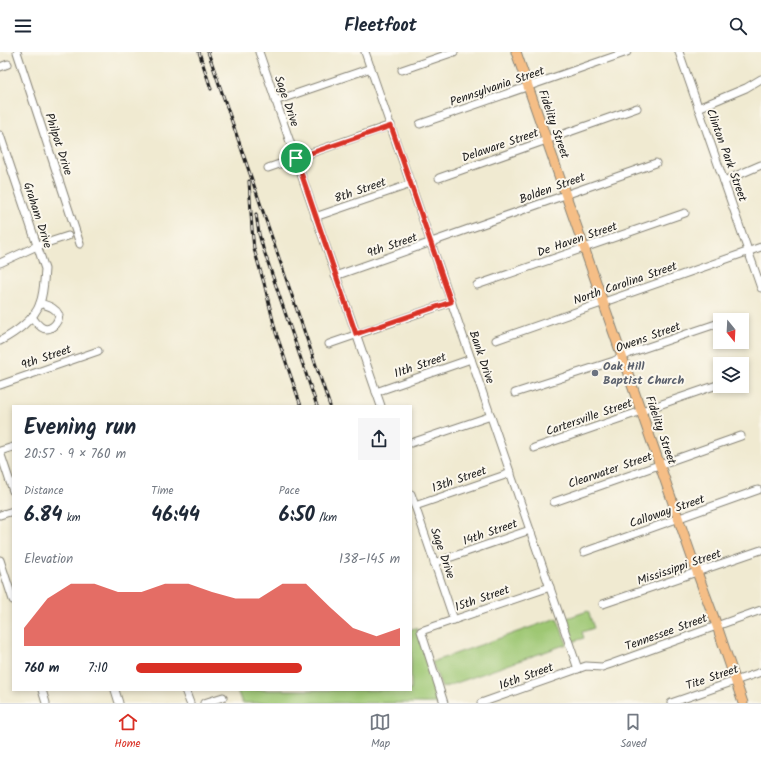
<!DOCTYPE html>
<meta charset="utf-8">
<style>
body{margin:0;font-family:Kalam,sans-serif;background:#f6f6f7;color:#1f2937;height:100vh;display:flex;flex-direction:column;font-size:15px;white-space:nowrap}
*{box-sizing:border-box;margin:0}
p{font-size:13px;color:#747a83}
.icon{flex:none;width:22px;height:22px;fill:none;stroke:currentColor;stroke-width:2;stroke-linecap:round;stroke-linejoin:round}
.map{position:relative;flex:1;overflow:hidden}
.details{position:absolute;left:12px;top:353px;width:400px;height:286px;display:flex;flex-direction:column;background:#fff;border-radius:0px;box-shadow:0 2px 6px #0003}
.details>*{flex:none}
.needle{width:26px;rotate:162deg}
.fabs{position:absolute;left:713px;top:261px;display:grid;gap:8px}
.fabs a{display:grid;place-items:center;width:36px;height:36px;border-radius:0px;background:#fff;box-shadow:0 2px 6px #0003;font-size:20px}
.pin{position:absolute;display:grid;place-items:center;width:34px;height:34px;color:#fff;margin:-17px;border:2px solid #fff;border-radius:50%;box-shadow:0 1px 4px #0007}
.round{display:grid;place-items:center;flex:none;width:42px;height:42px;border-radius:0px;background:#f6f6f7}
.summary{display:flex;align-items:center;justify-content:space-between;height:68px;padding:0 12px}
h1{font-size:22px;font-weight:800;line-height:30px}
.figures{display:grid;grid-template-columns:repeat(3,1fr);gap:6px;height:68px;padding:4px 12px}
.figures div{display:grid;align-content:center}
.figures b{font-size:20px;font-weight:800}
.figures small{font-size:11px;font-weight:400}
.figures p{font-size:11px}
.chart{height:112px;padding:8px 12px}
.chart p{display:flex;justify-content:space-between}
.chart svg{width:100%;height:72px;margin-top:4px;fill:#d93025;opacity:.7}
ul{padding:0 12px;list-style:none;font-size:13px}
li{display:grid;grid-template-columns:64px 48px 1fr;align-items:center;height:30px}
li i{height:10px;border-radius:5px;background:#d93025}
header{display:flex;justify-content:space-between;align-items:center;height:52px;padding:0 12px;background:#fff;font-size:18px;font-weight:800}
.tabs{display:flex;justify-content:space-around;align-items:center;height:56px;border-top:1px solid #e0e1e3;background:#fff;font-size:11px;color:#747a83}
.tabs a{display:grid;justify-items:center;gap:2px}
.tabs .current{color:#d93025}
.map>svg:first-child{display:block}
.green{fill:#9ec773;stroke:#5d7248}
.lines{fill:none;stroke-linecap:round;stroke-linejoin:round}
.minor-casing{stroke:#868376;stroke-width:9}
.major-casing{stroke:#868376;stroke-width:11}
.minor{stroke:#fff;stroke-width:7}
.major{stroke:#f5be86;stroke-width:9}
.rail-casing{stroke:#1c1c1c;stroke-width:3}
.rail{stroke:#fbf7ec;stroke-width:1.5;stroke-dasharray:4.5;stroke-linecap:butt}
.route-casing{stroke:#fff;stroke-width:8}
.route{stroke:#d93025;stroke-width:5}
.worship-dot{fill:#6b7280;stroke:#fbf7ec;stroke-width:1.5}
.labels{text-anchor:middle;stroke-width:4;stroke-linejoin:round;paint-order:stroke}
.street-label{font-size:12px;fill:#1c1c1c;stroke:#fbf7ec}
.worship-label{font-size:12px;font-weight:bold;fill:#5b616d;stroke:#fbf7ec;text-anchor:start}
</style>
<header><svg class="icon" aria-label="menu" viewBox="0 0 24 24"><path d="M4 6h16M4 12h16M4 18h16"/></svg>Fleetfoot<svg class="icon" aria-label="search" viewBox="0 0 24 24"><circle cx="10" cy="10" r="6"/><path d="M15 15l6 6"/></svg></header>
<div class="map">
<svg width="761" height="651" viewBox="0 0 761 651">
<rect width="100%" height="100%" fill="#fbf7ec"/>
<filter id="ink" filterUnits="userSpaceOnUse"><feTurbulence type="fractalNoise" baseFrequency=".025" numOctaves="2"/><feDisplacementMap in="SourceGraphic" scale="8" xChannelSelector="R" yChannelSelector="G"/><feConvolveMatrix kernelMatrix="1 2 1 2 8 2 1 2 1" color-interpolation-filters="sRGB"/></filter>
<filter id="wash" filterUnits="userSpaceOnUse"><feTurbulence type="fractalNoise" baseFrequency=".012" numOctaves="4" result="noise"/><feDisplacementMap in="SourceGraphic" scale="16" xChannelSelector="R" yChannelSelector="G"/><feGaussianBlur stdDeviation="0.9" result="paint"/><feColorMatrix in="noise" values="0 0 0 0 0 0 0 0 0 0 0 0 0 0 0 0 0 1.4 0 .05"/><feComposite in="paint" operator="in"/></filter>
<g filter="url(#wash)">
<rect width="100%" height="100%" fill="#f0ead1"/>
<!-- green -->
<g class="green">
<path d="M588 559 594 576 582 580 584 586 572 590 564 567Z"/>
<path d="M557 566 567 592 442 636 432 610Z"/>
<path d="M416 576 442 651H242L237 638H411V577Z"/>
</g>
</g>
<g filter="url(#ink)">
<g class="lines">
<defs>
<g id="minor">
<path d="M17 0 80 192"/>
<path d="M259 0 381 354"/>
<path d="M365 0 578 617"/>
<path d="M679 0 761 236"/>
<path d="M0 15 8 12"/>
<path d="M402 18 454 0"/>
<path d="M275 49 371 16"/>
<path d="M698 56 746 36 761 27"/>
<path d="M420 72 627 0"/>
<path d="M0 83 45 217C44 228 44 240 40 251 35 267 15 281 0 289"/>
<path d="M268 116 391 73"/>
<path d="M439 126 637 56"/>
<path d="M724 129 761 113"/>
<path d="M315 165 411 132"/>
<path d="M0 211 37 194 68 184"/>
<path d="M335 224 656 111"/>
<path d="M477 233 685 161"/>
<path d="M32 265C34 268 37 272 41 275 50 281 58 271 59 263 55 255 48 254 40 251"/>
<path d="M496 288 761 195"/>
<path d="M329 292 451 250"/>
<path d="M0 333 98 299"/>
<path d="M376 340 471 307"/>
<path d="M515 341 614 309 630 301 719 271"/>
<path d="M411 391 491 364"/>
<path d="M534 396 720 332"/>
<path d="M0 399 13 395"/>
<path d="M0 400 13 439"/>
<path d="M411 442 454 568"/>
<path d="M554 450 741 384"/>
<path d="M415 454 511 421"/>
<path d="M0 463 13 459"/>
<path d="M584 500 758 438"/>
<path d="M0 508 13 548"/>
<path d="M434 511 530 478"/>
<path d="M603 552 761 498"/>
<path d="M42 638 46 651"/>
<path d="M115 638 119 651"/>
<path d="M185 638 190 651"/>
<path d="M204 651 223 645"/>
<path d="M444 651 421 579 550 535"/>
<path d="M481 651 586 614 602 615 611 612 761 558"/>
<path d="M671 651 761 620"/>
</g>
<path id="major" d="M516 0 697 520 717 574 743 651"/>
</defs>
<!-- minor casing -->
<use href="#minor" class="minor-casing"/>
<!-- major casing -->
<use href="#major" class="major-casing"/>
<!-- minor -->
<use href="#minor" class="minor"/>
<!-- major -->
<use href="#major" class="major"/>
<defs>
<g id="rail">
<path d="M199 0 211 37"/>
<path d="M208 0 330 354"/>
<path d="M249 129 252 177 254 197 264 231 276 281 301 354"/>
<path d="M256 162 259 182 263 196 317 354"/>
</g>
</defs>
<!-- rail casing -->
<use href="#rail" class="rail-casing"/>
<!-- rail -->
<use href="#rail" class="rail"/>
</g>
</g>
<g class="lines" filter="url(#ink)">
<defs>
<path id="route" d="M391 74 451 250 356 282 296 106Z"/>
</defs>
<!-- route casing -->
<use href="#route" class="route-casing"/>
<!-- route -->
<use href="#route" class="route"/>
</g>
<!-- markers -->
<circle class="worship-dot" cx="595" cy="321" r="4"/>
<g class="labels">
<!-- street labels -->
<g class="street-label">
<text transform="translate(497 34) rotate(-19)" y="4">Pennsylvania Street</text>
<text transform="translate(287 49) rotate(71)" y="4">Sage Drive</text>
<text transform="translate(554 72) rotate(71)" y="4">Fidelity Street</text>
<text transform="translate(59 92) rotate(72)" y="4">Philpot Drive</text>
<text transform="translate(500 93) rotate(-19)" y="4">Delaware Street</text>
<text transform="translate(727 103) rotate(70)" y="4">Clinton Park Street</text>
<text transform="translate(552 136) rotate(-20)" y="4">Bolden Street</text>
<text transform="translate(360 138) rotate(-19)" y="4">8th Street</text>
<text transform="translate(38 163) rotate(72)" y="4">Graham Drive</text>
<text transform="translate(577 187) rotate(-19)" y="4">De Haven Street</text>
<text transform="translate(392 193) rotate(-19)" y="4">9th Street</text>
<text transform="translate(625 231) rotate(-19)" y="4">North Carolina Street</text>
<text transform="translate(648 285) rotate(-20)" y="4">Owens Street</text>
<text transform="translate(46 305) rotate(-19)" y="4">9th Street</text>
<text transform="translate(482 305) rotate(71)" y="4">Bank Drive</text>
<text transform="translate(420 313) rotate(-19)" y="4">11th Street</text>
<text transform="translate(589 365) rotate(-19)" y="4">Cartersville Street</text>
<text transform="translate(661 378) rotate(71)" y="4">Fidelity Street</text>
<text transform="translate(610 418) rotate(-19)" y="4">Clearwater Street</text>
<text transform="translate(459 427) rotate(-19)" y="4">13th Street</text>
<text transform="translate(667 459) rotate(-19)" y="4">Calloway Street</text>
<text transform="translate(490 480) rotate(-19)" y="4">14th Street</text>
<text transform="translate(443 501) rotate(71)" y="4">Sage Drive</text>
<text transform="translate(679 515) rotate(-19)" y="4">Mississippi Street</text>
<text transform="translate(482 546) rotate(-19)" y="4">15th Street</text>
<text transform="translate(666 580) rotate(-20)" y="4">Tennessee Street</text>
<text transform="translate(526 624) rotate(-20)" y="4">16th Street</text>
<text transform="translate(712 625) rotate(-19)" y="4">Tite Street</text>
</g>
<!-- worship labels -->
<g class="worship-label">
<text x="603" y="318">Oak Hill<tspan x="603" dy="14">Baptist Church</tspan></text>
</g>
</g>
</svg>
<div class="fabs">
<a><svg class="needle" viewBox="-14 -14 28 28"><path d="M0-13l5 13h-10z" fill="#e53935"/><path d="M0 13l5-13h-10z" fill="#747a83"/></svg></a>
<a><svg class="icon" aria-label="layers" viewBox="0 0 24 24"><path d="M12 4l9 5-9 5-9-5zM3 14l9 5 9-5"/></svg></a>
</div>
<div class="pin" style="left:296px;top:106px;background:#1e9e55"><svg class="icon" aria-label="arrive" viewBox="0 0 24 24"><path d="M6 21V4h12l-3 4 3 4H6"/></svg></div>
<section class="details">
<div class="summary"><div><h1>Evening run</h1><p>20:57 · 9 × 760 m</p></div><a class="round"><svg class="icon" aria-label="share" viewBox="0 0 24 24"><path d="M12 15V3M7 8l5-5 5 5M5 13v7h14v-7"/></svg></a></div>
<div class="figures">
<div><p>Distance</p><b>6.84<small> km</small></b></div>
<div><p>Time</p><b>46:44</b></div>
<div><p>Pace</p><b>6:50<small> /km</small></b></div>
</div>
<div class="chart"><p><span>Elevation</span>138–145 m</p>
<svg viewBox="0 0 160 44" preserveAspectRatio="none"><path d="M0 44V33L10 15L20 6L30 6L40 11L50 11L60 6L70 6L80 11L90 15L100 15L110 6L120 6L130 20L140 33L150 38L160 33V44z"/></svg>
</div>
<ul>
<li><b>760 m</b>7:10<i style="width:63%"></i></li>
</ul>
</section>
</div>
<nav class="tabs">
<a class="current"><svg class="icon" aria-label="home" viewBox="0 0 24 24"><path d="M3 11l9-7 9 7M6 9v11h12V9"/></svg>Home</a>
<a><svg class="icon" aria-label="map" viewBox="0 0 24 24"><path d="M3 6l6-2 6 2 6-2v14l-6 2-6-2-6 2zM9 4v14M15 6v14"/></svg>Map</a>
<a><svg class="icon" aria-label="saved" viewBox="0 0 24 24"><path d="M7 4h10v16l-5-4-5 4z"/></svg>Saved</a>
</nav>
